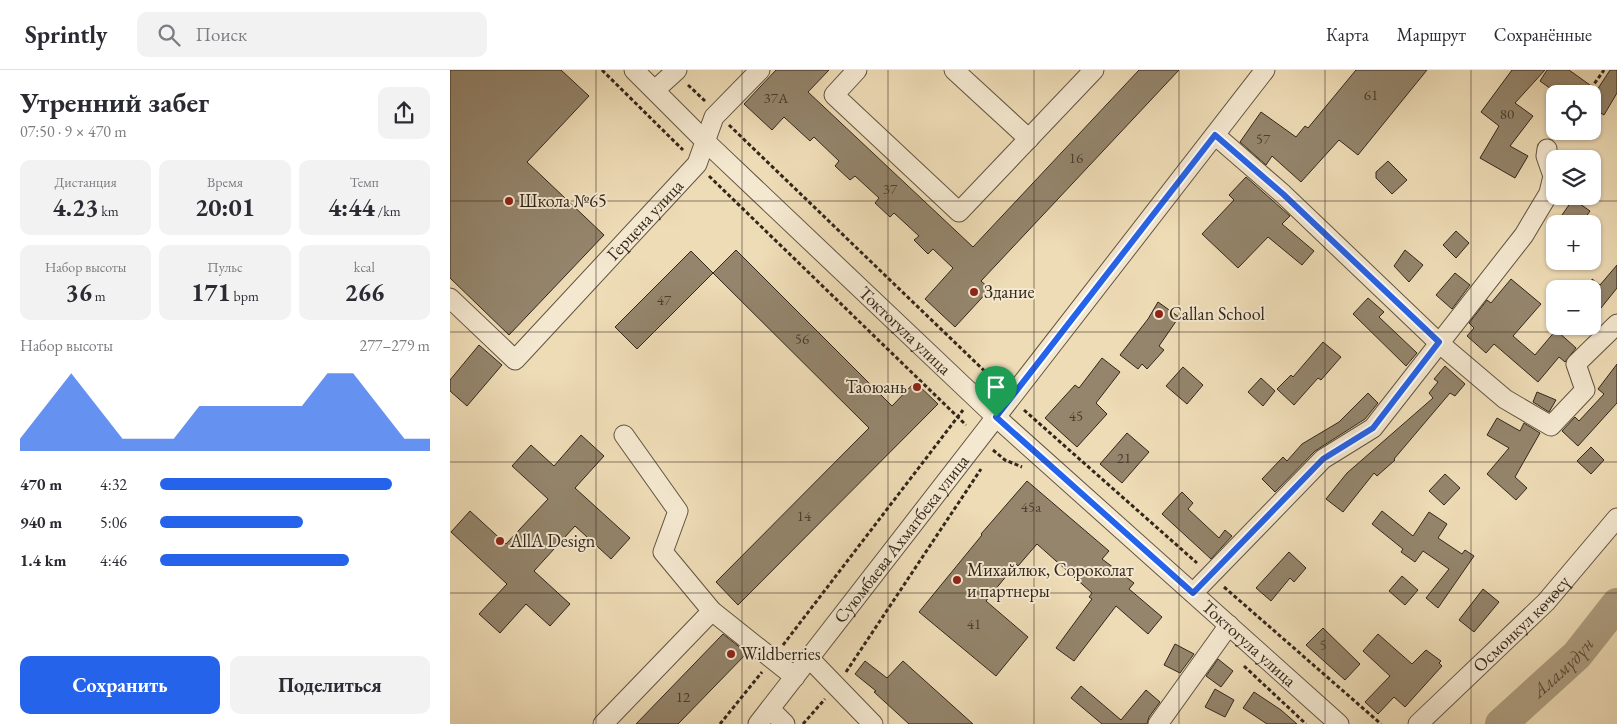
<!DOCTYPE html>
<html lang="ru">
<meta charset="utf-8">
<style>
body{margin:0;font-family:"EB Garamond",serif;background:#f2f2f3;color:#2b2b33;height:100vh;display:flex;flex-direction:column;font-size:19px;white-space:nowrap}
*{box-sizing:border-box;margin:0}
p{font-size:16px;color:#7c7c81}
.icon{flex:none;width:28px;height:28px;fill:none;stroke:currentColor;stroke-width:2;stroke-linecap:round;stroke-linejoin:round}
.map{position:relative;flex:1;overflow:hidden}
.sheet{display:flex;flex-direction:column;background:#fff;width:450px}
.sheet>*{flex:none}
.tools{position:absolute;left:1096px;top:15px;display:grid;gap:10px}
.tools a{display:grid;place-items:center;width:55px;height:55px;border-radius:10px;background:#fff;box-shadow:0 1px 4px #0004;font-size:25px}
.pin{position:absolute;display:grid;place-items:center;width:42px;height:42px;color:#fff;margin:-51px -21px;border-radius:50% 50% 50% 0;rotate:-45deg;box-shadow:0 0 5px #0007}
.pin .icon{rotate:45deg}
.round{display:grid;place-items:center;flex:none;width:52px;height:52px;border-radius:10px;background:#f2f2f3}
.overview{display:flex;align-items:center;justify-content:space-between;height:85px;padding:0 20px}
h1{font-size:28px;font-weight:700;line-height:38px}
.figures{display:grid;grid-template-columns:repeat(3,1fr);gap:8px;height:85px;padding:5px 20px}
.figures div{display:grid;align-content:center;border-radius:10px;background:#f2f2f3;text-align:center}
.figures b{font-size:25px;font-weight:700}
.figures small{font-size:14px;font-weight:400}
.figures p{font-size:14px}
.chart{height:140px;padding:10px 20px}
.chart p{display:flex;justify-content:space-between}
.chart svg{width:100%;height:90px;margin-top:5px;fill:#2563eb;opacity:.7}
.button{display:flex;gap:10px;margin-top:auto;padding:10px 20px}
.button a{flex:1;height:58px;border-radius:10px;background:#2563eb;color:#fff;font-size:20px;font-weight:700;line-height:58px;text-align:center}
.button a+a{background:#f2f2f3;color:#2b2b33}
ul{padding:0 20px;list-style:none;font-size:16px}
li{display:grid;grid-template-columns:80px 60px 1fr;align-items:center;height:38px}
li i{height:12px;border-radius:6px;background:#2563eb}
header{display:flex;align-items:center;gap:30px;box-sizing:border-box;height:70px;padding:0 25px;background:#fff;border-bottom:1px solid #e1e1e2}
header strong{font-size:24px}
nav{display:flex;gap:28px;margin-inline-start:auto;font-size:18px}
.search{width:350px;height:45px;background:#f2f2f3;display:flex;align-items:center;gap:12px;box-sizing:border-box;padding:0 18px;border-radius:10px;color:#7c7c81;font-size:19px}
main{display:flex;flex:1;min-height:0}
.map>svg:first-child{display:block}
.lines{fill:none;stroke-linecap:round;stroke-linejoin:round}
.river{stroke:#ae9e81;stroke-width:32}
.building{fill:#94856c;stroke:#33271b}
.minor-casing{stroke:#625442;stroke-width:21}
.path{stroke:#33271b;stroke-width:3;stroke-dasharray:4 2.5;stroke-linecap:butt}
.minor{stroke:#f4e8d0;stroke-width:19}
.route-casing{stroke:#fff;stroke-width:10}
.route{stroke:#2563eb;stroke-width:6}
.grid{fill:none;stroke:#33271b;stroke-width:1;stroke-opacity:0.55}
.poi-dot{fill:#8f2418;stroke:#f4e8d0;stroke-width:2}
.labels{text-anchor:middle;stroke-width:4;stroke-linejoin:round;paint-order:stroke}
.number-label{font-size:15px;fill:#4b3e2f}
.poi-label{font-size:18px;fill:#33271b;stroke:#f4e8d0;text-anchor:start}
.street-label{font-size:18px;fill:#33271b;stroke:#f4e8d0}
.water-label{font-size:19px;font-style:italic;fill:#584b3a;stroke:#f4e8d0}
</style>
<header>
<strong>Sprintly</strong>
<div class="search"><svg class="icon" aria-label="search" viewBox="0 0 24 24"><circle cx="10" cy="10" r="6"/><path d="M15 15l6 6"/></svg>Поиск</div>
<nav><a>Карта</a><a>Маршрут</a><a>Сохранённые</a></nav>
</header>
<main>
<section class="sheet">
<div class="overview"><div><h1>Утренний забег</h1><p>07:50 · 9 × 470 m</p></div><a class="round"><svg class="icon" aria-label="share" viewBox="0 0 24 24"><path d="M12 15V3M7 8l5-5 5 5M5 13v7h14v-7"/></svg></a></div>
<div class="figures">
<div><p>Дистанция</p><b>4.23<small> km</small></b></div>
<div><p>Время</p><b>20:01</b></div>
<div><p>Темп</p><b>4:44<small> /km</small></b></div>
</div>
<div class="figures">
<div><p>Набор высоты</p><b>36<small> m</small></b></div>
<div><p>Пульс</p><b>171<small> bpm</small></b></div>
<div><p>kcal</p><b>266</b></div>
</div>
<div class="chart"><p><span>Набор высоты</span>277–279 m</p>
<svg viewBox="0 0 160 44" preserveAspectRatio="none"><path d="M0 44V38L10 22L20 6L30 22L40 38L50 38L60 38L70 22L80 22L90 22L100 22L110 22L120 6L130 6L140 22L150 38L160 38V44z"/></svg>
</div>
<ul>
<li><b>470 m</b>4:32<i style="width:86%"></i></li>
<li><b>940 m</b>5:06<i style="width:53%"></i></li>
<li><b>1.4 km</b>4:46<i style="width:70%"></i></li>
</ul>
<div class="button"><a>Сохранить</a><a>Поделиться</a></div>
</section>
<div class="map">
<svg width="1167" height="654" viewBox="0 0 1167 654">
<rect width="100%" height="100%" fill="#eedcb6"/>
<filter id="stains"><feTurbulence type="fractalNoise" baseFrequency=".004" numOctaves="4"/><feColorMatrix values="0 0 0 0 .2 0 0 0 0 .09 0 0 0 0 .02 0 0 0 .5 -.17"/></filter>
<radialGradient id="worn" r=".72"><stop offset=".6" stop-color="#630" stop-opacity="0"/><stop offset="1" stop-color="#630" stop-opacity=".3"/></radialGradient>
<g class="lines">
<!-- river -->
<path class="river" id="s1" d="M1051 654 1127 585 1167 534"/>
</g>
<!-- building -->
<g class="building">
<path d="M0 0H111L139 26 77 92 154 165 59 265 0 208Z"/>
<path d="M326 0H379L358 22 523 177 689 0H729L531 211 540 219 505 257 475 229 503 198 483 179 478 184 464 170 469 166 444 143 440 147 425 133 429 128 405 106 400 110 385 96 389 91 364 67 360 71 334 47 322 60 294 34Z"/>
<path d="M906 0H977L908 85 889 70 851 112 822 86 816 95 790 72 811 42 846 67 855 56 858 58Z"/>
<path d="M1062 0H1095L1065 33 1083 46 1060 76 1078 86 1065 108 1030 88 1049 56 1031 42Z"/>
<path d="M1097 0H1119L1147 20 1160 0H1167V23L1154 45 1142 38V27L1144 24H1108L1090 11Z"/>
<path d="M938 91 957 110 942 124 926 108V102Z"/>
<path d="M796 107 840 146 832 154 864 181 852 195 818 167 788 198 752 164 784 130 779 125Z"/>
<path d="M1123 129 1140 141 1131 154H1126L1112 145Z"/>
<path d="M1006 161 1019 173 1006 188 993 175Z"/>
<path d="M286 180 442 336 465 312 488 334 288 535 266 512 419 358 263 203Z"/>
<path d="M955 180 973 195 959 212 944 196Z"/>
<path d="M241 181 263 203 187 279 165 257Z"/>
<path d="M1167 195V218L1151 238 1142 231V209L1150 215Z"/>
<path d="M1005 203 1020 215 1002 239 986 225Z"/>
<path d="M1061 209 1091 234 1063 266 1085 285 1106 260 1126 278 1115 292 1109 287 1088 312 1044 274 1036 283 1017 266 1024 258 1019 253 1037 230 1041 233Z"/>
<path d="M918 228 934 242 929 247 967 283 956 296 903 244Z"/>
<path d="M708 232 729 247 709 276 714 280 697 299 692 294 688 299 670 285 698 249Z"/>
<path d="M873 272 891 287 871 310 868 308 844 335 827 319 841 305 843 307Z"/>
<path d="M29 275 52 295 17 336 0 321V310Z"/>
<path d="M652 288 670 302 646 333 657 344 627 377 595 348 625 315 629 318Z"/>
<path d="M1167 294V333L1128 376 1112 361 1125 347 1129 351 1154 324 1148 319Z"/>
<path d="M995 296 1015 314 1005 326 1000 323 944 389 945 390 927 406 924 403 893 442 876 429 897 403 983 328 979 323 988 312 984 309Z"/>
<path d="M733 297 753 315 737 334 716 316Z"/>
<path d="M811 308 825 321 813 336 798 322Z"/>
<path d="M1087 322 1106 330 1099 342 1083 332Z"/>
<path d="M918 323 928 333 915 349 865 381 825 422 812 409 833 387 837 391 852 374 889 352Z"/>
<path d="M1047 348 1070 361 1074 353 1090 363 1065 407 1077 418 1066 430 1037 404 1059 378 1037 365Z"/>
<path d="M677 363 699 382 672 413 650 394Z"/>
<path d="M131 365 154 386 125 418 180 468 161 489 125 456 84 501 120 534 100 556 76 534 50 563 29 544 57 514 1 462 20 441 56 474 98 429 62 396 81 375 104 396Z"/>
<path d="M1141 377 1154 390 1141 404 1127 391Z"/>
<path d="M995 404 1010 418 994 435 979 421Z"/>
<path d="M577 411 659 481 652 489 684 513 679 519 712 547 698 564 666 536 624 591 606 578 642 529 639 527 642 523 587 474 568 496 566 494 536 531 578 567 546 606 469 542 532 465 531 464Z"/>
<path d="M732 422 743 433 738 439 769 468 775 460 782 466 761 489 712 444Z"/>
<path d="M932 441 963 466 979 442 997 454 988 468 1012 484 1015 480 1024 486 988 538 976 528 999 499 973 481 965 492 951 482 953 479 922 454Z"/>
<path d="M839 482 856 498 844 512 840 508 821 531 806 518Z"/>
<path d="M952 506 968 520 955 535 939 521Z"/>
<path d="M1033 519 1049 532 1024 562 1009 550Z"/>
<path d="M873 558 910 594 895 610 856 575Z"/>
<path d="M273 564 297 583 228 654H186Z"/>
<path d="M928 564 962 594 976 580 991 591 989 593 992 596 955 637 944 627 928 644 915 632 940 606 913 581Z"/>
<path d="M725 574 744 584 730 603 714 595Z"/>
<path d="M768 589 783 601 771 617 756 606Z"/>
<path d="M415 591 437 608 453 591 523 654H459L424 622 426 621 405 604Z"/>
<path d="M631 616 671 650 696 620 710 632 699 647 697 654H652L621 628Z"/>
<path d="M765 619 784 630 775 647 755 637Z"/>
<path d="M804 622 831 640 847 654H817L793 638Z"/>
</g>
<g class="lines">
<defs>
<g id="minor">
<path id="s2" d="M184 0 256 72 546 347 889 654"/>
<path d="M407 0 384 25 509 142 644 0"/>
<path d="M504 0 579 69"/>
<path d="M205 20 227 0"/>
<path d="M765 65 833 124 989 273 1055 329 1101 356 1135 320 1126 294 1167 254"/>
<path id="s3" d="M0 228 65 290 247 94 264 47 310 0"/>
<path d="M174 365 228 441 213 482 262 541 345 607"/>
<path d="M743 523 873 389 923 358 1074 165 1099 123 1103 106 1096 86 1097 79"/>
<path d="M359 588 423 654"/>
<path d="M320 639 335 654"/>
<path d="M153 654 262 541"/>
<path id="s4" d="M308 654 815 0"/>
<path d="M708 654 779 555"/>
<path id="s5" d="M968 654 1096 532 1167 448"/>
</g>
</defs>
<!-- minor casing -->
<use href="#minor" class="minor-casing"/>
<!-- path -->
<g class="path">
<path d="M152 0 233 80"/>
<path d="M238 15 255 31"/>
<path d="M1137 24 1154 0"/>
<path d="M279 55 548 314"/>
<path d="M259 106 516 355"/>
<path d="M574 340 747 493"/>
<path d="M543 380 555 390 572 397"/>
<path d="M774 517 931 654"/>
<path d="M333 575 513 340"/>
<path d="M794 596 856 654"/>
<path d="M396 602 531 399"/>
<path d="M270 654 312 602"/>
<path d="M353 654 375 629"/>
</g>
<!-- minor -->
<use href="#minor" class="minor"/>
</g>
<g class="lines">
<defs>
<path id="route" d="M765 65 833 124 989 272 923 358 873 389 743 523 546 347Z"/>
</defs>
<!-- route casing -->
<use href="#route" class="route-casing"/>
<!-- route -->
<use href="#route" class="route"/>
</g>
<!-- grid -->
<path class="grid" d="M146 0V654M292 0V654M438 0V654M584 0V654M729 0V654M875 0V654M1021 0V654M0 131H1167M0 262H1167M0 392H1167M0 523H1167"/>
<!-- markers -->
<g class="poi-dot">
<circle cx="59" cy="131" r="5"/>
<circle cx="524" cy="222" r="5"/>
<circle cx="709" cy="244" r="5"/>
<circle cx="467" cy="317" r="5"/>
<circle cx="50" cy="471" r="5"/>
<circle cx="507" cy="510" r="5"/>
<circle cx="281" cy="584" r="5"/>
</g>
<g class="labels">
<!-- number labels -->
<g class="number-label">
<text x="921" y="30">61</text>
<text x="326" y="33">37А</text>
<text x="1057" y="49">80</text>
<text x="813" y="74">57</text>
<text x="626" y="93">16</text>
<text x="440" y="124">37</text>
<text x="214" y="235">47</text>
<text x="352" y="274">56</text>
<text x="626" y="351">45</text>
<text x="674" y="393">21</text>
<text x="581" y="442">45а</text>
<text x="354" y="451">14</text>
<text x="524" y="559">41</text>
<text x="873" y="580">5</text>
<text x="233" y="632">12</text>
</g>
<!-- poi labels -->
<g class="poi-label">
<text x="69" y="137">Школа №65</text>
<text x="534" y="228">Здание</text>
<text x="719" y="250">Callan School</text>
<text x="457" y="323" text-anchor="end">Таоюань</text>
<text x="60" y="477">AllA Design</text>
<text x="517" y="506">Михайлюк, Сороколат<tspan x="517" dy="21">и партнеры</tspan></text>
<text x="291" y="590">Wildberries</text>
</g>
<!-- street labels -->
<g class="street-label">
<text dy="6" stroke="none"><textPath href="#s3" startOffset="281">Герцена улица</textPath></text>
<text dy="6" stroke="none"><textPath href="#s2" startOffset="376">Токтогула улица</textPath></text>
<text dy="6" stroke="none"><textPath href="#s4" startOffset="234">Суюмбаева Ахматбека улица</textPath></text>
<text dy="6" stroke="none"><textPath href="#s5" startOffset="144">Осмонкул көчөсү</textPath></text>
<text dy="6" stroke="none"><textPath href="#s2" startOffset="841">Токтогула улица</textPath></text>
</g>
<!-- water labels -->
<g class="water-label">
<text dy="7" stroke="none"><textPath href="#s1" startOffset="84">Аламүдүн</textPath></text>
</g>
</g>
<rect width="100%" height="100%" filter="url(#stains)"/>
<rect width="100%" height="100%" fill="url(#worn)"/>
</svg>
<div class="tools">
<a><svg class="icon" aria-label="locate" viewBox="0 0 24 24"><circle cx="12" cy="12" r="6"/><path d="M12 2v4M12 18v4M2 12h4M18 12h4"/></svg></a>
<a><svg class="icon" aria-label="layers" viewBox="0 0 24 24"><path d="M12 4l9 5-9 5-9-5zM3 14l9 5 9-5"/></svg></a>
<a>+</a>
<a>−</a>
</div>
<div class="pin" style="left:546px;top:347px;background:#1e9e55"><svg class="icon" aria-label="arrive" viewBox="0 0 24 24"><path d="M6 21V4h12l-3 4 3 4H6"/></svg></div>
</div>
</main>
